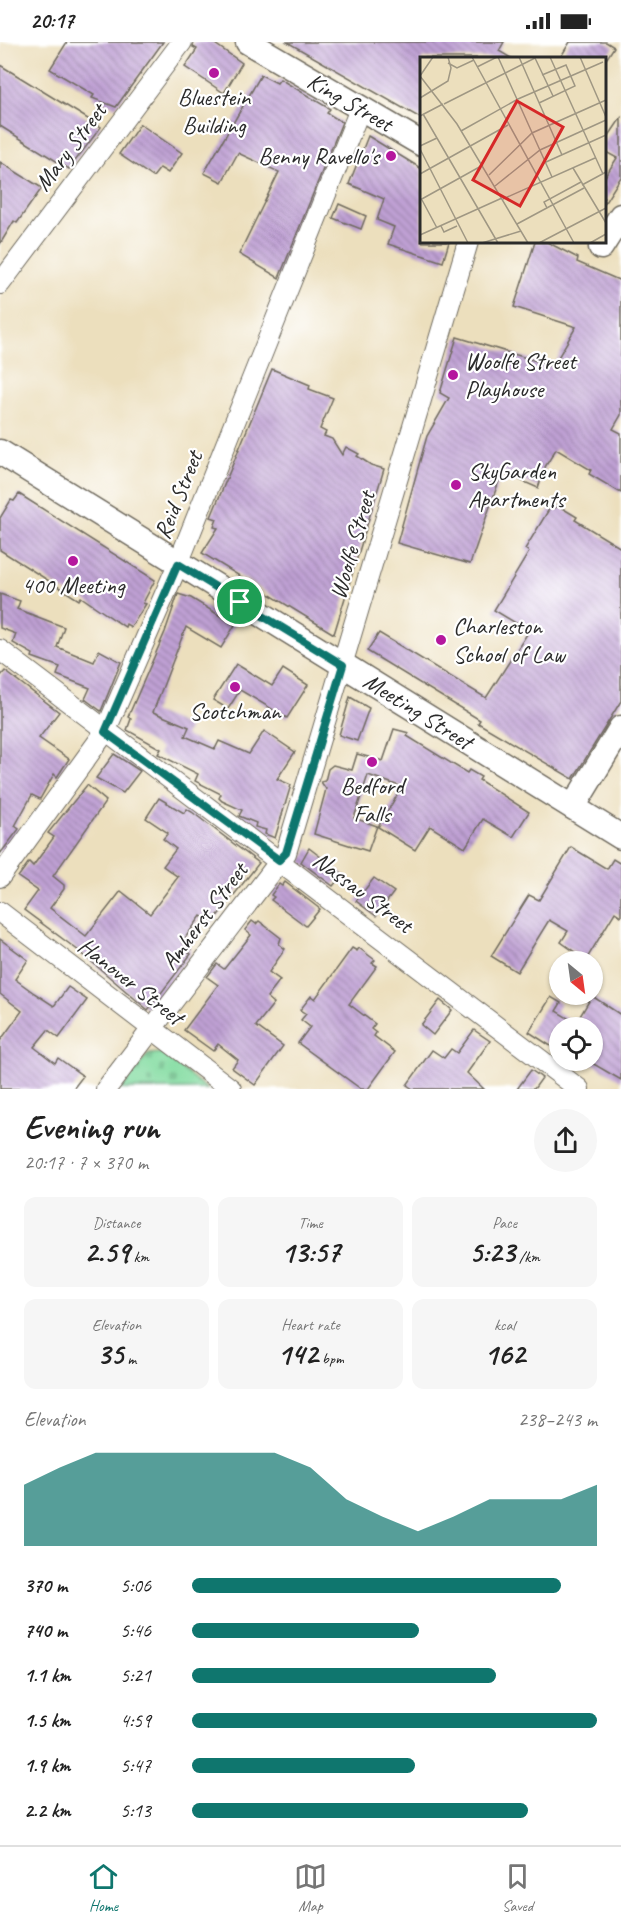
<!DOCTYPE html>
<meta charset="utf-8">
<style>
body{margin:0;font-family:Caveat,sans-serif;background:#f6f6f6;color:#222;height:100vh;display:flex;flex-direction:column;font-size:22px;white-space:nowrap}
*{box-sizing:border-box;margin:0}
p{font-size:20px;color:#767676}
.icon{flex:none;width:33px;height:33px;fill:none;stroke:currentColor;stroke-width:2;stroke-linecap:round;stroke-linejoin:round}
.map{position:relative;height:1047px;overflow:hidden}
.side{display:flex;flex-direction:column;background:#fff;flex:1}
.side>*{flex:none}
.needle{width:39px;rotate:151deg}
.controls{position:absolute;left:549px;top:909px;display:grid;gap:12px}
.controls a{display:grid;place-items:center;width:54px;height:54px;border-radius:50%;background:#fff;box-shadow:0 2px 4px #0004;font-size:30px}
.pin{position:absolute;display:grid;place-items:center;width:51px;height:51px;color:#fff;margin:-26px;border:3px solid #fff;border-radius:50%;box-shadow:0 2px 6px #0007}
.round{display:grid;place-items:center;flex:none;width:63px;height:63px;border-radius:32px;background:#f6f6f6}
.head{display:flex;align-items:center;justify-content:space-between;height:102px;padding:0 24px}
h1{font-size:33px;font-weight:700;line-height:45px}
.stats{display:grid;grid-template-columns:repeat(3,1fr);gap:9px;height:102px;padding:6px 24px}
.stats div{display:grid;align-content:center;border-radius:12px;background:#f6f6f6;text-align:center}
.stats b{font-size:30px;font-weight:700}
.stats small{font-size:16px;font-weight:400}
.stats p{font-size:16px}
.chart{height:168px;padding:12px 24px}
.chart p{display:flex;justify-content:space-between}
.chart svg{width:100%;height:108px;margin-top:6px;fill:#0f766e;opacity:.7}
ul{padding:0 24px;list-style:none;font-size:20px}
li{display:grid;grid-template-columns:96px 72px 1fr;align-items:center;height:45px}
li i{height:15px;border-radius:8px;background:#0f766e}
.status{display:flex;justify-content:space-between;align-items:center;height:42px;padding:0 30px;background:#fff;direction:ltr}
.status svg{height:16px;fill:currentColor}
.tab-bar{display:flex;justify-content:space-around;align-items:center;height:84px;border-top:2px solid #e0e0e0;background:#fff;font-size:16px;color:#767676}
.tab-bar a{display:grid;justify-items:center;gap:3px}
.tab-bar .on{color:#0f766e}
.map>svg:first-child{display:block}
.cemetery{fill:url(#cemetery-stones);stroke:#578466;stroke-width:1.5}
.building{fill:url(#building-back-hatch)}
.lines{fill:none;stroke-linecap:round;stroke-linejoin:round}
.minor-casing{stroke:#6f6a5e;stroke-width:22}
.major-casing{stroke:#6f6a5e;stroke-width:27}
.minor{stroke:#fff;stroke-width:20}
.major{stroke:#fff;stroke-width:24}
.route-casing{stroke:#fff;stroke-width:12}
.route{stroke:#0f766e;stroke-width:8}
.poi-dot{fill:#b5179e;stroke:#fff;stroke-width:2}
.labels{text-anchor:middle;stroke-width:4.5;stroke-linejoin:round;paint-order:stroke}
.poi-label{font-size:24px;fill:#2b2b2b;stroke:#fff}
.street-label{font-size:24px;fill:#2b2b2b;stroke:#fff}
.inset-road{fill:none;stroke:#9f9783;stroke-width:1.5}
.view{fill:#d62828;fill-opacity:0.15;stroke:#d62828;stroke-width:3}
.inset-edge{fill:none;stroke:#2b2b2b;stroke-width:3}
</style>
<div class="status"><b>20:17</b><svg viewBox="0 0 49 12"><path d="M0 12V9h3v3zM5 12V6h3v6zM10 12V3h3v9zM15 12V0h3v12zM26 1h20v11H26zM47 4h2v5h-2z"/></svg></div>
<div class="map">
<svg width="621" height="1047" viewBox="0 0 621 1047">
<defs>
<pattern id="cemetery-stones" width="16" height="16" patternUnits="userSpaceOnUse" patternTransform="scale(1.5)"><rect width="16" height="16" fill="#83dca1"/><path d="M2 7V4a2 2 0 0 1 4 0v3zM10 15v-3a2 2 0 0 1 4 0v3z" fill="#71bd8b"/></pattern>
<pattern id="building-back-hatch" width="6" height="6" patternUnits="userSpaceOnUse" patternTransform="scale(1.5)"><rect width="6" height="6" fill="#bfa0d4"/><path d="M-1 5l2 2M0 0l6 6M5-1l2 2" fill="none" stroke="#9b83ac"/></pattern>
</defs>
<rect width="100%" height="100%" fill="#fff"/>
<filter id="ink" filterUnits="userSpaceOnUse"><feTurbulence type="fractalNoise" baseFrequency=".0167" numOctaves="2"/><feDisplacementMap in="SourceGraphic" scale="12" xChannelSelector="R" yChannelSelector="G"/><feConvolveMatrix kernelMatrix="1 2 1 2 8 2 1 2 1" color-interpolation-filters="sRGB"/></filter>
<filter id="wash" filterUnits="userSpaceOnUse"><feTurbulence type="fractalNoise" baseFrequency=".008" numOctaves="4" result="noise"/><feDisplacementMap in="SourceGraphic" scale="24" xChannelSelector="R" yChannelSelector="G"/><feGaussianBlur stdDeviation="1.35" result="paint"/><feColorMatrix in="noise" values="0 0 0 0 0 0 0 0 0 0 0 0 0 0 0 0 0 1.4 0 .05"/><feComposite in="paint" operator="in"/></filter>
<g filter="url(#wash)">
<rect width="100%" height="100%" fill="#ecdfbd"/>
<!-- cemetery -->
<path class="cemetery" d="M162 1011 207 1047H121L148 1012Z"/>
<g id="blocks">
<!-- building -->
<g class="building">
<path d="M67 0H163L116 65 92 56 94 53 50 27Z"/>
<path d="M194 0H212L242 21 224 51 185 25 197 7 193 5Z"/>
<path d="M287 0H504L499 9 511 16H422V77Z"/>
<path d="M570 0H606L614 5 607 16H560Z"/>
<path d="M0 23 101 85 69 127 0 84Z"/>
<path d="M261 33 277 41 280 37 330 67 327 71 342 80 279 236 239 212 279 130 238 111 222 140 204 131Z"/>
<path d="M621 76V135L604 162V136L617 116 604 109V101Z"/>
<path d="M140 82 182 111 168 131 160 126 153 135 119 112Z"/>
<path d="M368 94 422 127V200H449L443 220 388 202 394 185 377 178 384 157 349 142Z"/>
<path d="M0 120 42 146 17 181 14 179 0 202Z"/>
<path d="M339 162 366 174 361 187 333 176Z"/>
<path d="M535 200H547L578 216 577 220 621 239V373L613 387 621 391V451L589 432 591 428 556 407 545 425 538 446 502 430 470 522 397 501 427 394 449 356 440 351 457 295 553 324 576 285 514 265Z"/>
<path d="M272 327 310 343 309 347 333 356 320 387 326 390 324 394 332 397 342 413 346 405 359 412 357 414 371 423 384 427 334 592 202 511 218 486 214 485 217 477 211 475Z"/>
<path d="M19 452 155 538 143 561 146 562 131 585 126 582 125 585 81 555 79 558 0 508V476L11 458 14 459Z"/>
<path d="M557 463 577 475 575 478 621 506V659L573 737 478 681 480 678 367 609 379 591 486 656 529 589 494 568 529 510 525 507 551 464 555 466Z"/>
<path d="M0 552 20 559 17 567 64 585 57 605 94 620 99 608 121 620 101 669 85 657 90 646 57 633 60 625 32 615 33 612 13 601 16 592 0 586Z"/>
<path d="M178 552 191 556 235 583 221 606 186 585 153 670 189 685 185 694 215 707 219 699 249 712 264 689 295 710 277 737 291 743 275 796 265 792 266 788 255 785 256 781 239 774 242 768 222 759 219 756 221 752 195 739 198 732 158 712 161 707 127 688 131 677 128 675 165 590Z"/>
<path d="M236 622 272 644 283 627 308 643 287 676 240 648 228 667 213 658Z"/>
<path d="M5 629 59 670 39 696 69 717 57 735 54 732 40 757 32 753 15 784 19 787 0 812V635Z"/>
<path d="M350 655 369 666 357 699 339 693Z"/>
<path d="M394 687 409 691 407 694 467 731 469 728 481 735 479 738 529 770 513 795 483 777 465 806 430 784 415 808 378 785 402 745 368 733 354 776 377 784 368 809 314 792 326 747 321 740 325 739 328 727 333 723 352 728 357 712 383 719Z"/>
<path d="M114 712 140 729 123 751 96 736Z"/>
<path d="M87 743 106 759 53 834 64 843V847L50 866 86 894 121 849 150 872 178 835 163 824 176 807 163 797 168 791 146 776 159 756 184 771 187 767 192 770 259 821 212 881 201 874 182 900 191 907 189 911 191 912 148 968 79 909 24 868 38 849 18 835 29 820 33 824 54 795 48 791Z"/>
<path d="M571 805 607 827 613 817 621 822V874L615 870 586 918 561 900 568 889 549 878 517 930 491 914 529 853 539 858Z"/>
<path d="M309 806 343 832 333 844 301 820Z"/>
<path d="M374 836 394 850 376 874 356 859Z"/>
<path d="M285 840 320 867 306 884 271 858 274 855 271 853 279 842 282 844Z"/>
<path d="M252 879 256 882 259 879 281 896 279 902 285 907 269 930 280 938 267 955 274 961 256 984 283 1004 255 1043 232 1026 238 1018 218 1002 213 1009 184 988 218 943 207 935 217 922 224 927 251 893 245 888Z"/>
<path d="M0 897 28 918 15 937 34 951 54 964 68 945 87 958 59 996 48 988 34 1005 55 1021 58 1016 83 1034 73 1047H0V999L22 969 0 952Z"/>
<path d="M352 906 357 909 359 906 375 918 372 921 377 924 349 962 375 982 371 987 376 991 374 994 395 1010 368 1047H361L298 1001 310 985 301 978 306 972 300 968 311 954 315 957Z"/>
<path d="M592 954 621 973V1038L592 1021V986H560V1010L529 990 551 955 561 961 556 969 576 981Z"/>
<path d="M440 958 452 968 433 993 421 983Z"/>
<path d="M474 988 490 999 467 1031 484 1047H413L407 1043 432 1008 444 1016 451 1007 457 1011Z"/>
<path d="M531 1028 542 1036 534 1047H517Z"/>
</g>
</g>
</g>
<g filter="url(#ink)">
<use href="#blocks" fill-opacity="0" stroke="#6f6a5e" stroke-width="1.5"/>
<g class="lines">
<defs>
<g id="minor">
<path d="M0 242 182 0"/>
<path d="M0 608 579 1047"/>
<path d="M0 835 105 690 178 522 360 67"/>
<path d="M0 870 231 1047"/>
<path d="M106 1047 286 811 468 200"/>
</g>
<g id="major">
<path d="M248 0 422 102"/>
<path d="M601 205 621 174"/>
<path d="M0 410 621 795"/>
<path d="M573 765 621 686"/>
</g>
</defs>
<!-- minor casing -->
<use href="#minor" class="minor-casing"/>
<!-- major casing -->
<use href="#major" class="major-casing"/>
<!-- minor -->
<use href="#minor" class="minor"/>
<!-- major -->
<use href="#major" class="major"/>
</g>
</g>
<g class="lines" filter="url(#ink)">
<defs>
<path id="route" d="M178 522 343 623 286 811 279 818 105 690Z"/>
</defs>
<!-- route casing -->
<use href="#route" class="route-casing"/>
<!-- route -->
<use href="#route" class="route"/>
</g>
<!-- markers -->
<g class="poi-dot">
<circle cx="214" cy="31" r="6"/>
<circle cx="391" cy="114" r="6"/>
<circle cx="453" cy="333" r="6"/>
<circle cx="456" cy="443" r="6"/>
<circle cx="73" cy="519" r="6"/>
<circle cx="441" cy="598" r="6"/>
<circle cx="235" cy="645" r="6"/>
<circle cx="372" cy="720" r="6"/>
</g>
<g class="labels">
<!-- poi labels -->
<g class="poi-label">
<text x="214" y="63">Bluestein<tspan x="214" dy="28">Building</tspan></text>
<text x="379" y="122" text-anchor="end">Benny Ravello's</text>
<text x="465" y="327" text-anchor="start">Woolfe Street<tspan x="465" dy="28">Playhouse</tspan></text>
<text x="468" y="437" text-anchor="start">SkyGarden<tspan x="468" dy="28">Apartments</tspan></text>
<text x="73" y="551">400 Meeting</text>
<text x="453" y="592" text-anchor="start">Charleston<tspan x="453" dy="28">School of Law</tspan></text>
<text x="235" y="677">Scotchman</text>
<text x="372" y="752">Bedford<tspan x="372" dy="28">Falls</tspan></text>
</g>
<!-- street labels -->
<g class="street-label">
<text transform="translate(350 60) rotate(30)" y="8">King Street</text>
<text transform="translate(70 105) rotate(-53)" y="8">Mary Street</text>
<text transform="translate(178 453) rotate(-68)" y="8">Reid Street</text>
<text transform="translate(352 503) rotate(-74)" y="8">Woolfe Street</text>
<text transform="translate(418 669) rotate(32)" y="8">Meeting Street</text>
<text transform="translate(363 850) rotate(37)" y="8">Nassau Street</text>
<text transform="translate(204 874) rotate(-53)" y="8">Amherst Street</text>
<text transform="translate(131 939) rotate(38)" y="8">Hanover Street</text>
</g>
</g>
<!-- overview -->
<g transform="translate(420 15)">
<rect width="186" height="186" fill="#ecdfbd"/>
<path class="inset-road" d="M52 0 154 186M78 0 132 120M99 0 142 98M130 0 183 117M160 0 186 60M115 1 133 39M28 6 37 11 54 3M57 10 77 0M0 19 37 67 108 186M0 19 13 0M0 41 28 24 31 11 28 0M119 46 155 29 146 8 122 18M24 47 115 1M3 57 78 186M0 59 23 47M41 74 98 42 183 5M0 89 17 81M0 92 48 186M126 105 186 78M153 111 186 166M0 117 88 68M69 118 112 76 186 43M162 128 186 115M75 129 120 93 186 63M83 142 175 101M0 143 63 108M2 143 17 171M127 151 124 145 161 125M97 167 164 131M21 169 24 175 37 169M0 178 82 141M62 186 101 174M119 186 186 151M170 186 186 177"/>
<path class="view" d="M97 44 143 70 100 149 53 123Z"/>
<rect width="186" height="186" class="inset-edge"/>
</g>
</svg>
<div class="controls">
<a><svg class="needle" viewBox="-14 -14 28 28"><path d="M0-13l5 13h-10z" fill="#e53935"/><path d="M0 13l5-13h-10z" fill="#767676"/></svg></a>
<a><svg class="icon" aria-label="locate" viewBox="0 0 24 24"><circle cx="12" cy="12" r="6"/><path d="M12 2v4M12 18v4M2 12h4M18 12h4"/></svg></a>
</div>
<div class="pin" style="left:240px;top:560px;background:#1e9e55"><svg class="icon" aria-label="arrive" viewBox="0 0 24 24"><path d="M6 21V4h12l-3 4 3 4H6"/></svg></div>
</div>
<section class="side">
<div class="head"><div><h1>Evening run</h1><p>20:17 · 7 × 370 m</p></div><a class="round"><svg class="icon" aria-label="share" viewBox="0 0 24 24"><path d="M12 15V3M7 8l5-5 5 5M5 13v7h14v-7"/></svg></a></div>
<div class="stats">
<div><p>Distance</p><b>2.59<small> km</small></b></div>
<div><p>Time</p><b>13:57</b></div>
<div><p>Pace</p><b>5:23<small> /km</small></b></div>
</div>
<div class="stats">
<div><p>Elevation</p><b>35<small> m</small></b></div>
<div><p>Heart rate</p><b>142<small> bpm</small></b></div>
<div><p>kcal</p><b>162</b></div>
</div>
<div class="chart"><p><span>Elevation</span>238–243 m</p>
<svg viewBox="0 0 160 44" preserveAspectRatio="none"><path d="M0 44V19L10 12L20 6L30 6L40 6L50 6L60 6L70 6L80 12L90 25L100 32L110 38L120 32L130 25L140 25L150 25L160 19V44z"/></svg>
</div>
<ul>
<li><b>370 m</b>5:06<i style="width:91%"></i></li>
<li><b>740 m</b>5:46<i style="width:56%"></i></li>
<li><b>1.1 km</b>5:21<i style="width:75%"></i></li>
<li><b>1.5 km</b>4:59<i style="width:100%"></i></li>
<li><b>1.9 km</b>5:47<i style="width:55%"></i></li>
<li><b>2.2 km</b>5:13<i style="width:83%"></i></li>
</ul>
</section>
<nav class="tab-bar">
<a class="on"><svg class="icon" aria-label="home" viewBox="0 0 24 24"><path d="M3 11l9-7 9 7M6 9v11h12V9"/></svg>Home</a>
<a><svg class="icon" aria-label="map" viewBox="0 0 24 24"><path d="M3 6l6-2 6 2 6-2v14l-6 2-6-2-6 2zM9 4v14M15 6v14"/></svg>Map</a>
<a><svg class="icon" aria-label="saved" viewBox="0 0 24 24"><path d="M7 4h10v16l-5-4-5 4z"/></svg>Saved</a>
</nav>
